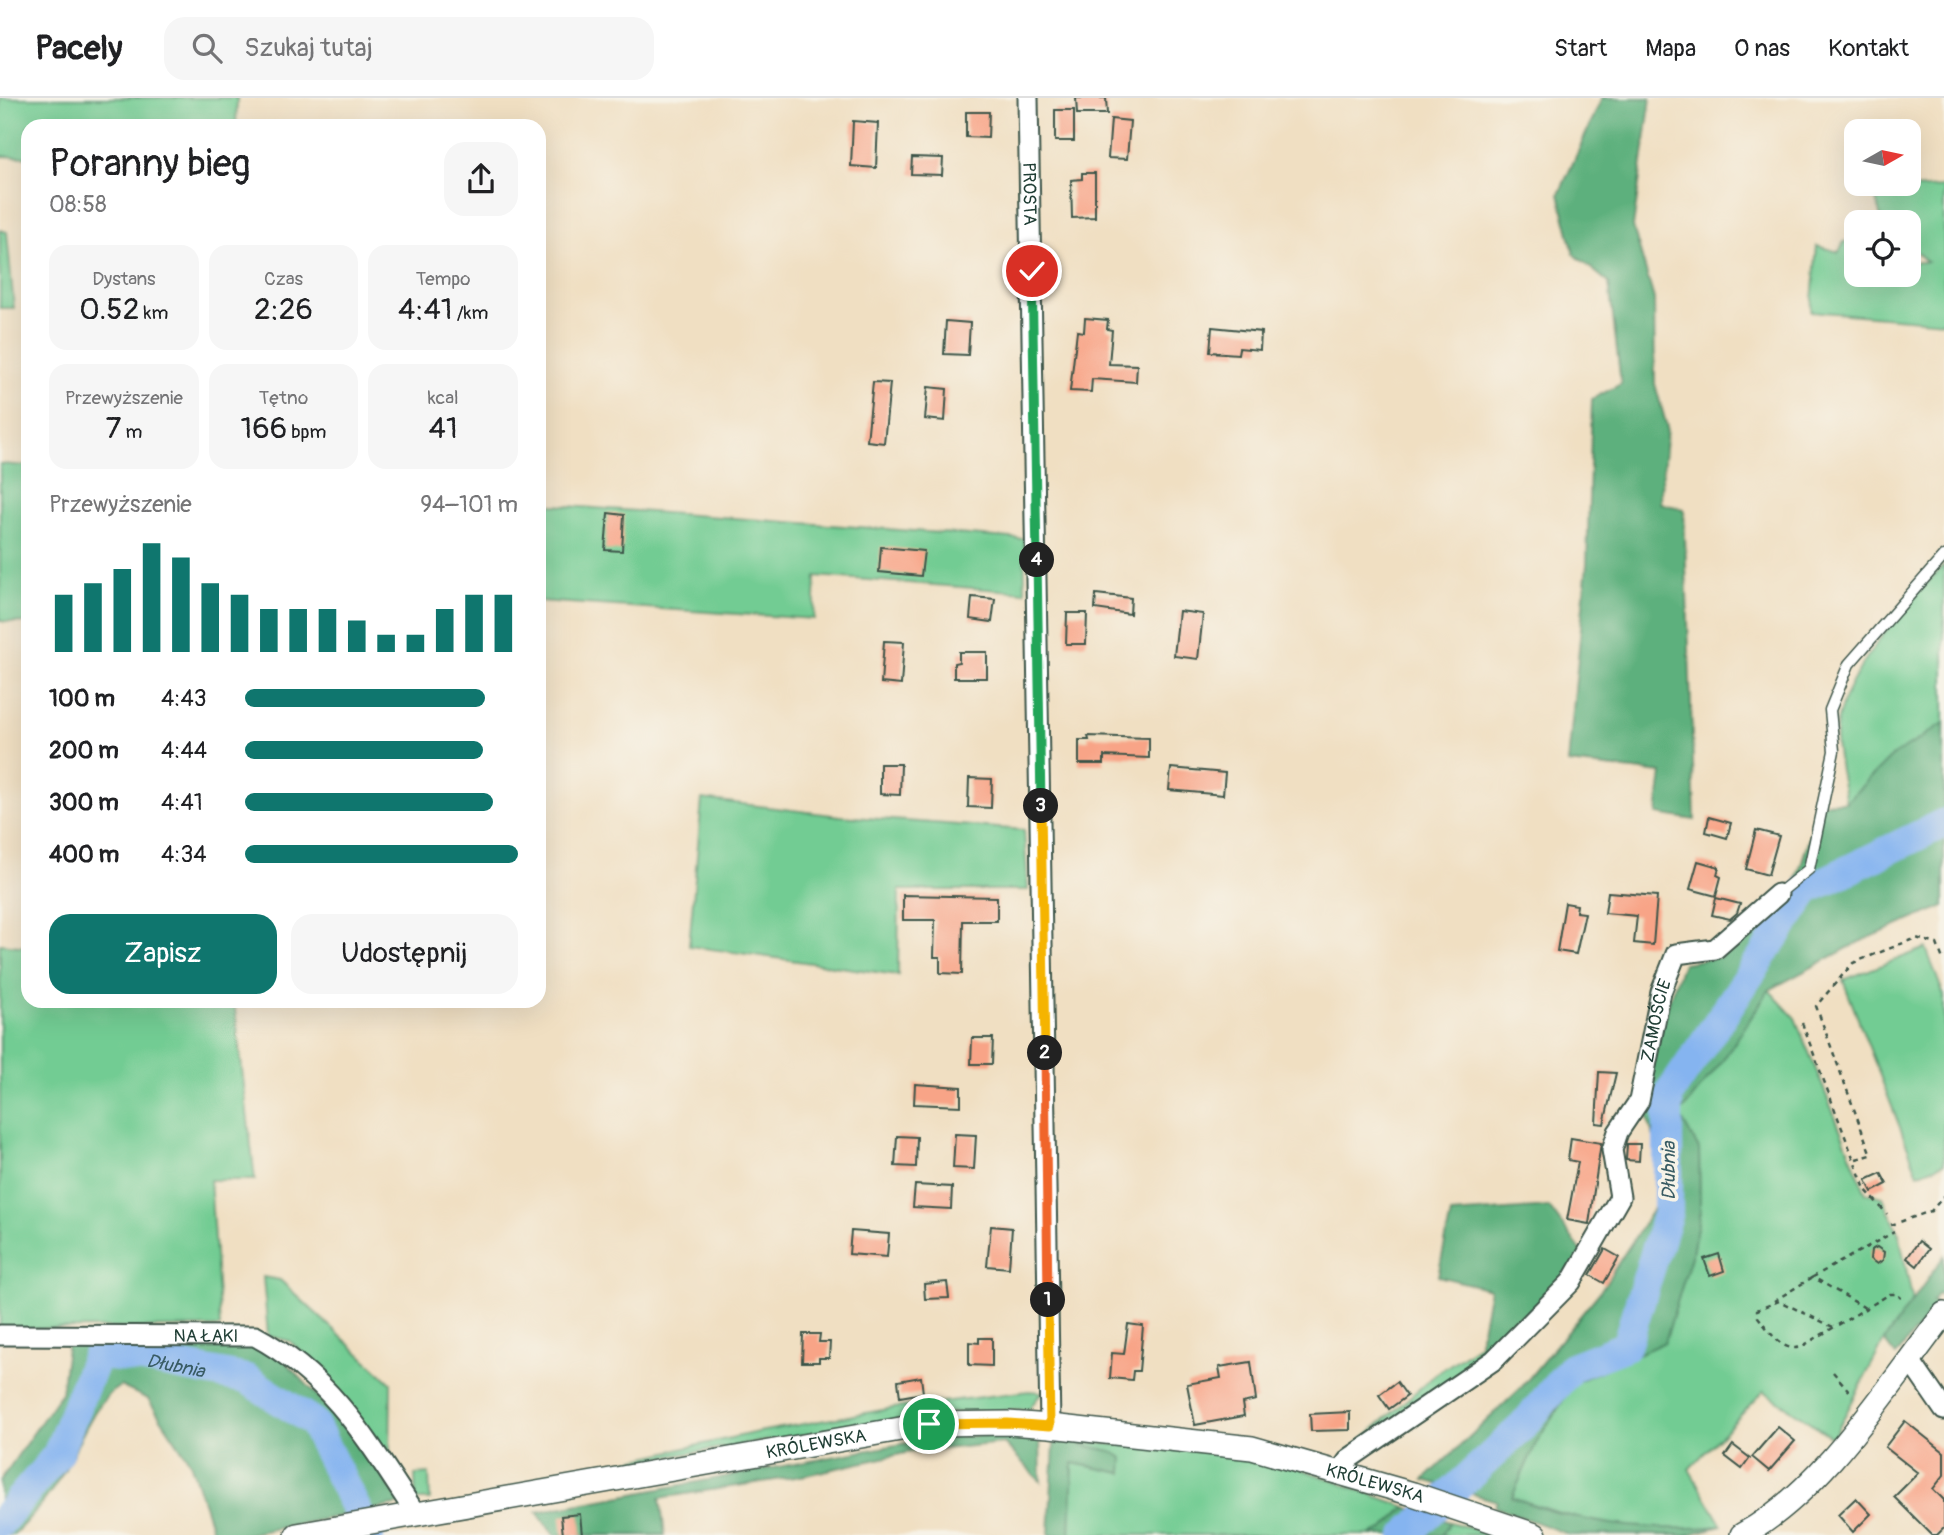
<!DOCTYPE html>
<html lang="pl">
<meta charset="utf-8">
<style>
body{margin:0;font-family:Pangolin,sans-serif;background:#f6f6f6;color:#202124;height:100vh;display:flex;flex-direction:column;font-size:26px;white-space:nowrap}
*{box-sizing:border-box;margin:0}
p{font-size:23px;color:#757577}
.icon{flex:none;width:38px;height:38px;fill:none;stroke:currentColor;stroke-width:2;stroke-linecap:round;stroke-linejoin:round}
.map{position:relative;flex:1;overflow:hidden}
.side{position:absolute;left:21px;top:21px;width:525px;height:889px;display:flex;flex-direction:column;background:#fff;border-radius:21px;box-shadow:0 7px 28px #0002}
.side>*{flex:none}
.needle{width:46px;rotate:81deg}
.tools{position:absolute;left:1844px;top:21px;display:grid;gap:14px}
.tools a{display:grid;place-items:center;width:77px;height:77px;border-radius:14px;background:#fff;box-shadow:0 7px 28px #0002;font-size:35px}
.pin{position:absolute;display:grid;place-items:center;width:60px;height:60px;color:#fff;margin:-30px;border:4px solid #fff;border-radius:50%;box-shadow:0 2px 7px #0007}
.km{position:absolute;width:35px;height:35px;margin:-18px;border-radius:50%;background:#222;color:#fff;font-size:19px;line-height:35px;text-align:center}
.round{display:grid;place-items:center;flex:none;width:74px;height:74px;border-radius:21px;background:#f6f6f6}
.overview{display:flex;align-items:center;justify-content:space-between;height:119px;padding:0 28px}
h1{font-size:38px;font-weight:600;line-height:52px}
.stats{display:grid;grid-template-columns:repeat(3,1fr);gap:10px;height:119px;padding:7px 28px}
.stats div{display:grid;align-content:center;border-radius:18px;background:#f6f6f6;text-align:center}
.stats b{font-size:30px;font-weight:600}
.stats small{font-size:19px;font-weight:400}
.stats p{font-size:19px}
.chart{height:196px;padding:14px 28px}
.chart p{display:flex;justify-content:space-between}
.chart svg{width:100%;height:126px;margin-top:7px;stroke:#0f766e;stroke-width:6}
.primary-button{display:flex;gap:14px;margin-top:auto;padding:14px 28px}
.primary-button a{flex:1;height:80px;border-radius:21px;background:#0f766e;color:#fff;font-size:28px;font-weight:600;line-height:80px;text-align:center}
.primary-button a+a{background:#f6f6f6;color:#202124}
ul{padding:0 28px;list-style:none;font-size:23px}
li{display:grid;grid-template-columns:112px 84px 1fr;align-items:center;height:52px}
li i{height:18px;border-radius:9px;background:#0f766e}
header{display:flex;align-items:center;gap:42px;box-sizing:border-box;height:98px;padding:0 35px;background:#fff;border-bottom:2px solid #e0e0e0}
header strong{font-size:33px}
nav{display:flex;gap:38px;margin-inline-start:auto;font-size:24px}
.search{width:490px;height:63px;background:#f6f6f6;display:flex;align-items:center;gap:18px;box-sizing:border-box;padding:0 24px;border-radius:21px;color:#757577;font-size:26px}
.map>svg:first-child{display:block}
.green{fill:#72cc93;stroke:#488464;stroke-width:2}
.forest{fill:#5db07d;stroke:#3e7658;stroke-width:2}
.lines{fill:none;stroke-linecap:round;stroke-linejoin:round}
.river{stroke:#85b4f0;stroke-width:30}
.building{fill:#f8a487}
.service-casing{stroke:#3e5549;stroke-width:13}
.minor-casing{stroke:#3e5549;stroke-width:23}
.tertiary-casing{stroke:#3e5549;stroke-width:26}
.path{stroke:#3e5549;stroke-width:2.5;stroke-dasharray:5 5;stroke-linecap:butt}
.service{stroke:#fff;stroke-width:10}
.minor{stroke:#fff;stroke-width:19}
.tertiary{stroke:#fff;stroke-width:23}
.split-1-casing{stroke:#fff;stroke-width:14}
.split-2-casing{stroke:#fff;stroke-width:14}
.split-3-casing{stroke:#fff;stroke-width:14}
.split-4-casing{stroke:#fff;stroke-width:14}
.split-5-casing{stroke:#fff;stroke-width:14}
.split-1{stroke:#f5b400;stroke-width:9}
.split-2{stroke:#f0652b;stroke-width:9}
.split-3{stroke:#f5b400;stroke-width:9}
.split-4{stroke:#22a559;stroke-width:9}
.split-5{stroke:#22a559;stroke-width:9}
.labels{text-anchor:middle;stroke-width:7;stroke-linejoin:round;paint-order:stroke}
.street-label{font-size:18px;fill:#1f3d34;stroke:#f7f3e8}
.water-label{font-size:19px;font-style:italic;fill:#385b63;stroke:#f7f3e8}
</style>
<header>
<strong>Pacely</strong>
<div class="search"><svg class="icon" aria-label="search" viewBox="0 0 24 24"><circle cx="10" cy="10" r="6"/><path d="M15 15l6 6"/></svg>Szukaj tutaj</div>
<nav><a>Start</a><a>Mapa</a><a>O nas</a><a>Kontakt</a></nav>
</header>
<div class="map">
<svg width="1944" height="1437" viewBox="0 0 1944 1437">
<rect width="100%" height="100%" fill="#f7f3e8"/>
<filter id="ink" filterUnits="userSpaceOnUse"><feTurbulence type="fractalNoise" baseFrequency=".0143" numOctaves="2"/><feDisplacementMap in="SourceGraphic" scale="14" xChannelSelector="R" yChannelSelector="G"/><feConvolveMatrix kernelMatrix="1 2 1 2 8 2 1 2 1" color-interpolation-filters="sRGB"/></filter>
<filter id="wash" filterUnits="userSpaceOnUse"><feTurbulence type="fractalNoise" baseFrequency=".00686" numOctaves="4" result="noise"/><feDisplacementMap in="SourceGraphic" scale="28" xChannelSelector="R" yChannelSelector="G"/><feGaussianBlur stdDeviation="1.57" result="paint"/><feColorMatrix in="noise" values="0 0 0 0 0 0 0 0 0 0 0 0 0 0 0 0 0 1.4 0 .05"/><feComposite in="paint" operator="in"/></filter>
<g filter="url(#wash)">
<rect width="100%" height="100%" fill="#f0dfc2"/>
<!-- green -->
<g class="green">
<path d="M0 0H237L236 28H28V59L0 58Z"/>
<path d="M1944 89V224L1811 213 1817 148 1839 154 1844 144 1857 142V177H1909V164H1927L1909 147V124H1882L1874 93Z"/>
<path d="M0 132 7 134 14 210H0Z"/>
<path d="M0 366 28 368V525L0 523Z"/>
<path d="M539 406 1024 441 1025 494 816 478 814 521 539 503Z"/>
<path d="M1944 467V625L1890 660 1846 705C1843 683 1835 657 1836 635 1838 582 1907 504 1944 467Z"/>
<path d="M702 701 840 718 1024 732 1028 792H899L898 877 689 848Z"/>
<path d="M0 846 28 849V903H234L255 1082H210L220 1229 0 1231Z"/>
<path d="M1926 850 1944 898V1065L1918 1076 1843 882Z"/>
<path d="M1769 892 1795 920 1866 1095 1883 1099 1899 1136 1913 1204 1884 1243 1833 1340 1764 1293 1689 1371 1722 1428 1669 1433 1586 1424 1512 1399 1536 1345 1574 1285 1665 1243 1692 1155 1700 1113 1699 1051 1679 1017 1723 962Z"/>
<path d="M263 1179 280 1182 391 1285 390 1364 340 1294 290 1243 268 1238Z"/>
<path d="M1479 1247 1496 1252 1342 1359 1436 1276Z"/>
<path d="M1029 1293 1042 1294 1029 1311 940 1315 590 1371 758 1334 894 1310Z"/>
<path d="M1064 1343 1206 1353 1287 1366 1406 1409 1382 1433 1369 1437H1070L1073 1365 1121 1375 1111 1353Z"/>
<path d="M429 1376 430 1402H416L415 1377Z"/>
<path d="M1450 1424 1495 1437H1442Z"/>
</g>
<!-- forest -->
<g class="forest">
<path d="M1602 0H1651L1633 129 1654 201 1655 286 1667 329 1660 405 1684 411 1695 722 1657 716 1662 675 1568 665 1587 466 1592 301 1621 286 1609 185 1574 156 1559 96Z"/>
<path d="M1944 625V808L1859 844 1769 892 1723 962 1679 1017 1699 1051 1700 1113 1692 1155 1665 1244 1574 1285 1536 1345 1512 1399C1580 1427 1649 1435 1722 1428L1686 1437H1570L1495 1409 1497 1403 1424 1382 1521 1290 1599 1195 1659 1102 1658 1050 1642 1006 1670 899 1683 865 1720 859 1794 789 1820 705 1846 704 1890 660Z"/>
<path d="M1549 1109 1583 1155 1563 1184 1496 1252 1479 1247 1490 1191 1438 1178 1451 1116Z"/>
<path d="M1944 1158V1198L1938 1195 1932 1203 1936 1207 1896 1258 1884 1243Z"/>
<path d="M68 1242 269 1247C318 1297 364 1347 401 1406L243 1437H214L190 1364 148 1301 120 1288C92 1305 80 1345 64 1373 50 1398 33 1418 13 1437H0V1383L61 1295Z"/>
<path d="M1005 1337 1040 1340 1041 1384 1004 1345 910 1354 801 1378 660 1400 665 1437H554L537 1414 939 1339Z"/>
<path d="M1064 1343 1111 1353 1123 1360 1122 1375 1073 1365 1070 1437H1049L1054 1346Z"/>
<path d="M1406 1409 1450 1424 1442 1437H1369L1382 1432Z"/>
</g>
<g class="lines">
<!-- river -->
<g class="river">
<path id="s1" d="M0 1425 57 1357 97 1257 144 1261 247 1281 313 1324 369 1437"/>
<path d="M1406 1437 1523 1328 1572 1269 1626 1248 1668 1114V998L1807 792 1944 725"/>
</g>
</g>
<g id="blocks">
<!-- building -->
<g class="building">
<path d="M1076 0H1106L1107 16H1077Z"/>
<rect x="1055" y="12" width="19" height="31"/>
<path d="M966 14H989L988 40 966 39Z"/>
<path d="M1111 21 1130 23 1127 61 1108 60Z"/>
<path d="M853 23 878 25 876 70 851 68Z"/>
<path d="M912 59 943 60 942 77 911 76Z"/>
<path d="M1082 75H1095V119L1072 120 1071 82 1082 81Z"/>
<path d="M1085 220 1108 222 1107 231 1112 232 1109 266 1137 267 1136 284 1092 281 1091 294 1070 293 1077 233 1084 234Z"/>
<path d="M946 223 970 225 968 257 944 256Z"/>
<path d="M1212 229 1261 234 1260 252 1239 250 1238 256 1210 254Z"/>
<path d="M873 284 890 285 884 345 867 343Z"/>
<path d="M928 289 947 291 945 323 925 321Z"/>
<path d="M608 415 624 417 622 453 605 452Z"/>
<path d="M881 449 924 453 921 478 879 474Z"/>
<path d="M1096 496 1131 500 1130 516 1095 511Z"/>
<path d="M972 499 995 501 992 524 970 521Z"/>
<path d="M1179 513 1203 516 1198 561 1174 558Z"/>
<path d="M1067 515H1087L1086 546H1066Z"/>
<path d="M884 543 904 544 901 587 881 585Z"/>
<path d="M959 554H987V580H954V565L959 564Z"/>
<path d="M1088 638 1149 640V660L1104 658V666H1079V642H1089Z"/>
<path d="M880 666H901L900 697 880 696Z"/>
<path d="M1171 670 1225 675 1223 697 1169 692Z"/>
<path d="M969 680 992 681 991 710 968 709Z"/>
<path d="M1709 719 1731 725 1727 740 1706 734Z"/>
<path d="M1756 732 1779 738 1768 777 1746 771Z"/>
<path d="M1698 763 1719 769 1717 777 1721 779 1716 798 1690 791Z"/>
<path d="M1608 794 1657 798 1653 847 1634 845 1637 818 1605 815Z"/>
<path d="M903 797 997 799V823H963L962 876 940 875V859H934L935 822H903Z"/>
<path d="M1716 800 1740 806 1737 815 1730 821 1712 817Z"/>
<path d="M1565 805 1577 807 1576 814 1585 815 1576 856 1557 853Z"/>
<path d="M972 940H993L992 966H971Z"/>
<path d="M1599 974 1616 975 1604 1026 1596 1025Z"/>
<path d="M915 986 961 989V1008L914 1006Z"/>
<path d="M955 1036 976 1037 974 1071 953 1070Z"/>
<path d="M897 1038 917 1039 916 1069 895 1068Z"/>
<path d="M1571 1040 1601 1045 1589 1126 1567 1122 1578 1064 1568 1062Z"/>
<path d="M1627 1046H1640L1639 1063 1626 1062Z"/>
<path d="M1881 1075 1887 1086 1872 1094 1866 1082Z"/>
<path d="M915 1087 952 1089 951 1111 913 1109Z"/>
<path d="M991 1128 1012 1130 1009 1170 987 1168Z"/>
<path d="M851 1133 889 1136 887 1159 849 1156Z"/>
<path d="M1919 1143 1929 1151 1917 1168 1907 1160Z"/>
<path d="M1877 1149 1884 1154 1883 1162 1877 1166 1870 1161 1871 1152Z"/>
<path d="M1605 1151 1619 1159 1604 1185 1590 1177Z"/>
<path d="M1719 1156 1724 1173 1710 1178 1704 1161Z"/>
<path d="M947 1184 949 1200 925 1201 924 1186Z"/>
<path d="M1128 1226 1143 1228 1139 1273H1133L1132 1282 1110 1280 1112 1255 1124 1256Z"/>
<path d="M803 1236H820L819 1244H830L829 1260H819V1264H802Z"/>
<path d="M979 1240H992V1268L969 1267V1244L979 1245Z"/>
<path d="M1251 1264 1256 1302 1242 1305 1244 1318 1195 1327 1187 1286 1221 1280 1219 1269Z"/>
<path d="M921 1279 923 1295 900 1299 898 1283Z"/>
<path d="M1397 1284 1407 1298 1389 1311 1379 1297Z"/>
<path d="M1350 1314V1332L1311 1333 1310 1316Z"/>
<path d="M1905 1323 1944 1354V1377L1933 1391 1944 1402V1430L1937 1437H1932L1894 1399 1918 1375 1885 1349Z"/>
<path d="M1778 1329 1795 1343 1769 1373 1752 1359Z"/>
<path d="M1733 1347 1750 1360 1742 1371 1725 1358Z"/>
<path d="M1856 1400 1871 1416 1853 1434 1838 1417Z"/>
<path d="M580 1416 582 1437H563L561 1418Z"/>
</g>
</g>
</g>
<g filter="url(#ink)">
<use href="#blocks" fill-opacity="0" stroke="#3e5549" stroke-width="2"/>
<g class="lines">
<defs>
<path id="service" d="M1778 796 1809 771 1834 653 1830 612 1849 566 1944 458"/>
<g id="minor">
<path id="s2" d="M1028 0 1050 1328"/>
<path id="s3" d="M0 1237 255 1238C332 1279 370 1346 416 1416"/>
<path d="M1909 1261 1944 1312"/>
<path id="s4" d="M1338 1376 1350 1360 1494 1262 1571 1184 1620 1099 1612 1052 1618 1034 1639 1003 1661 894 1676 856 1715 851 1778 796"/>
</g>
<g id="tertiary">
<path id="s5" d="M297 1437 929 1326 1008 1325 1050 1328 1252 1350 1413 1396 1535 1437"/>
<path d="M1742 1437C1822 1394 1888 1288 1944 1216"/>
</g>
</defs>
<!-- service casing -->
<use href="#service" class="service-casing"/>
<!-- minor casing -->
<use href="#minor" class="minor-casing"/>
<!-- tertiary casing -->
<use href="#tertiary" class="tertiary-casing"/>
<!-- path -->
<g class="path">
<path d="M1802 925 1865 1091 1887 1116"/>
<path d="M1856 1061 1871 1057 1816 908 1853 865 1916 840 1937 846 1944 864"/>
<path d="M1891 1127 1931 1113 1944 1098"/>
<path d="M1774 1203 1813 1179"/>
<path d="M1865 1210 1813 1179 1894 1134"/>
<path d="M1833 1229 1779 1203 1757 1212 1758 1219C1770 1233 1781 1255 1801 1249L1890 1196H1897L1901 1200"/>
<path d="M1833 1274 1850 1294"/>
</g>
<!-- service -->
<use href="#service" class="service"/>
<!-- minor -->
<use href="#minor" class="minor"/>
<!-- tertiary -->
<use href="#tertiary" class="tertiary"/>
</g>
</g>
<g class="lines" filter="url(#ink)">
<defs>
<path id="split-1" d="M929 1326 1008 1325 1050 1328 1048 1202"/>
<path id="split-2" d="M1045 955 1048 1202"/>
<path id="split-3" d="M1041 708 1045 955"/>
<path id="split-4" d="M1037 462 1041 708"/>
<path id="split-5" d="M1032 173 1037 462"/>
</defs>
<!-- split-1 casing -->
<use href="#split-1" class="split-1-casing"/>
<!-- split-2 casing -->
<use href="#split-2" class="split-2-casing"/>
<!-- split-3 casing -->
<use href="#split-3" class="split-3-casing"/>
<!-- split-4 casing -->
<use href="#split-4" class="split-4-casing"/>
<!-- split-5 casing -->
<use href="#split-5" class="split-5-casing"/>
<!-- split-1 -->
<use href="#split-1" class="split-1"/>
<!-- split-2 -->
<use href="#split-2" class="split-2"/>
<!-- split-3 -->
<use href="#split-3" class="split-3"/>
<!-- split-4 -->
<use href="#split-4" class="split-4"/>
<!-- split-5 -->
<use href="#split-5" class="split-5"/>
</g>
<g class="labels">
<!-- street labels -->
<g class="street-label">
<text dy="6" stroke="none"><textPath href="#s2" startOffset="96">PROSTA</textPath></text>
<text dy="6" stroke="none"><textPath href="#s4" startOffset="588">ZAMOŚCIE</textPath></text>
<text dy="6" stroke="none"><textPath href="#s3" startOffset="206">NA ŁĄKI</textPath></text>
<text dy="6" stroke="none"><textPath href="#s5" startOffset="527">KRÓLEWSKA</textPath></text>
<text dy="6" stroke="none"><textPath href="#s5" startOffset="1094">KRÓLEWSKA</textPath></text>
</g>
<!-- water labels -->
<g class="water-label">
<text transform="translate(1668 1073) rotate(-90)" y="7">Dłubnia</text>
<text dy="7" stroke="none"><textPath href="#s1" startOffset="276">Dłubnia</textPath></text>
</g>
</g>
</svg>
<div class="tools">
<a><svg class="needle" viewBox="-14 -14 28 28"><path d="M0-13l5 13h-10z" fill="#e53935"/><path d="M0 13l5-13h-10z" fill="#757577"/></svg></a>
<a><svg class="icon" aria-label="locate" viewBox="0 0 24 24"><circle cx="12" cy="12" r="6"/><path d="M12 2v4M12 18v4M2 12h4M18 12h4"/></svg></a>
</div>
<div class="pin" style="left:929px;top:1326px;background:#1e9e55"><svg class="icon" aria-label="arrive" viewBox="0 0 24 24"><path d="M6 21V4h12l-3 4 3 4H6"/></svg></div>
<div class="pin" style="left:1032px;top:173px;background:#d93025"><svg class="icon" aria-label="check" viewBox="0 0 24 24"><path d="M5 12l5 5 9-10"/></svg></div>
<b class="km" style="left:1048px;top:1202px">1</b>
<b class="km" style="left:1045px;top:955px">2</b>
<b class="km" style="left:1041px;top:708px">3</b>
<b class="km" style="left:1037px;top:462px">4</b>
<section class="side">
<div class="overview"><div><h1>Poranny bieg</h1><p>08:58</p></div><a class="round"><svg class="icon" aria-label="share" viewBox="0 0 24 24"><path d="M12 15V3M7 8l5-5 5 5M5 13v7h14v-7"/></svg></a></div>
<div class="stats">
<div><p>Dystans</p><b>0.52<small> km</small></b></div>
<div><p>Czas</p><b>2:26</b></div>
<div><p>Tempo</p><b>4:41<small> /km</small></b></div>
</div>
<div class="stats">
<div><p>Przewyższenie</p><b>7<small> m</small></b></div>
<div><p>Tętno</p><b>166<small> bpm</small></b></div>
<div><p>kcal</p><b>41</b></div>
</div>
<div class="chart"><p><span>Przewyższenie</span>94–101 m</p>
<svg viewBox="0 0 160 44" preserveAspectRatio="none"><path d="M5 44V24M15 44V20M25 44V15M35 44V6M45 44V11M55 44V20M65 44V24M75 44V29M85 44V29M95 44V29M105 44V33M115 44V38M125 44V38M135 44V29M145 44V24M155 44V24"/></svg>
</div>
<ul>
<li><b>100 m</b>4:43<i style="width:88%"></i></li>
<li><b>200 m</b>4:44<i style="width:87%"></i></li>
<li><b>300 m</b>4:41<i style="width:91%"></i></li>
<li><b>400 m</b>4:34<i style="width:100%"></i></li>
</ul>
<div class="primary-button"><a>Zapisz</a><a>Udostępnij</a></div>
</section>
</div>
